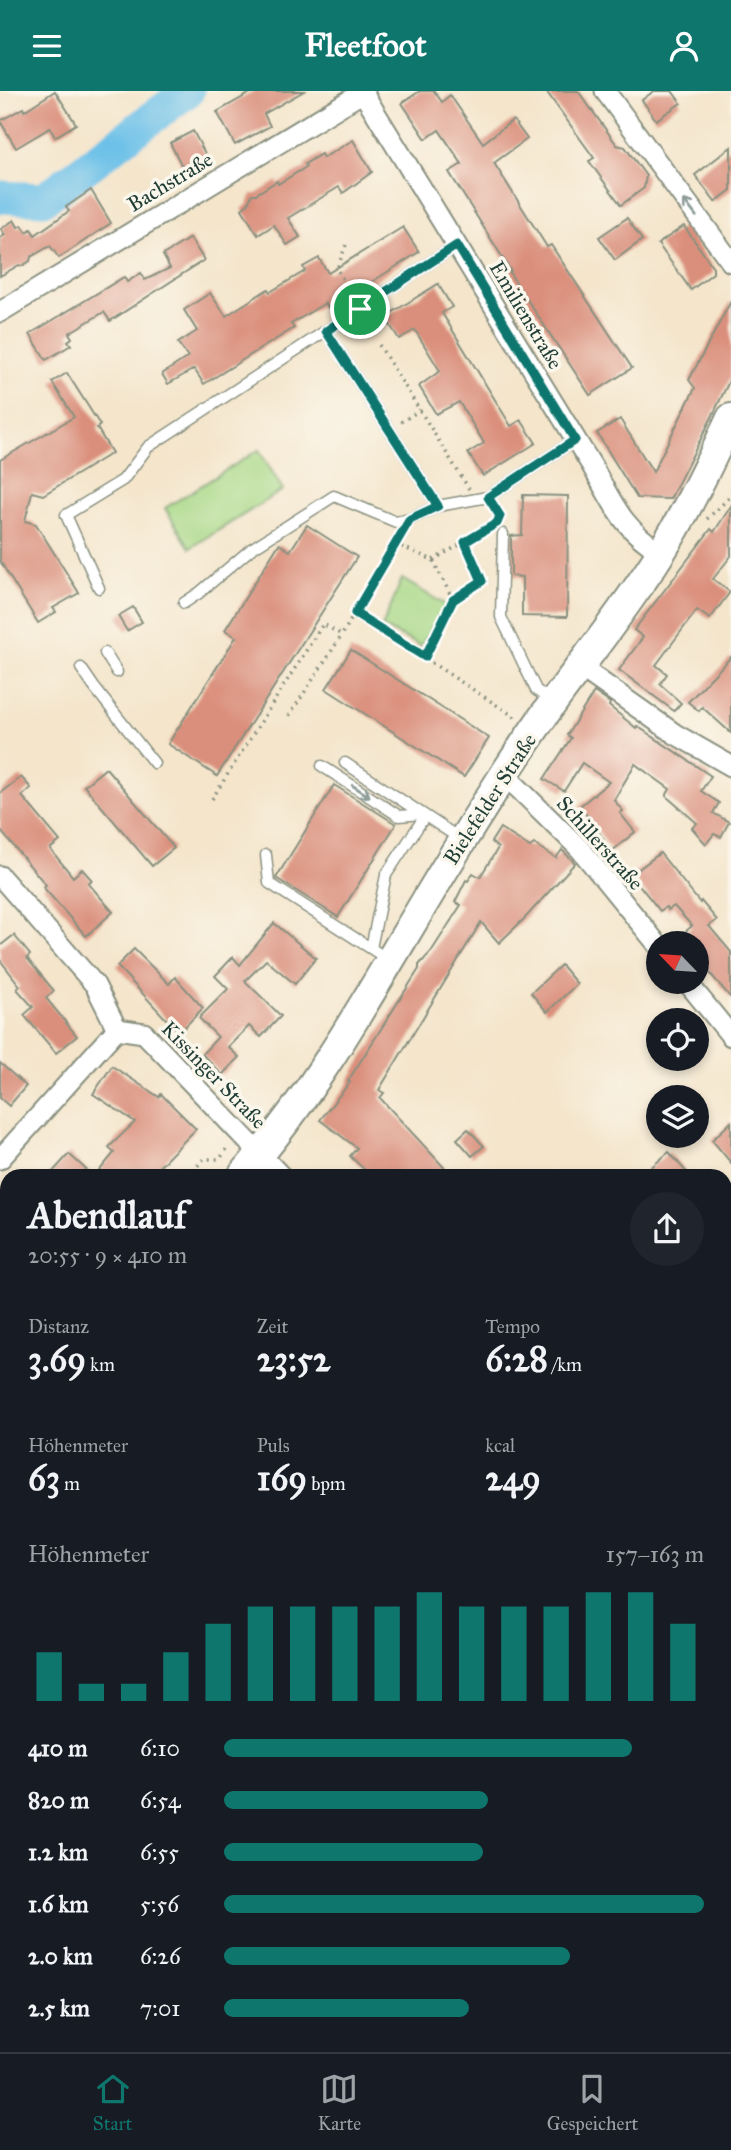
<!DOCTYPE html>
<html lang="de">
<meta charset="utf-8">
<style>
body{margin:0;font-family:"IM FELL Great Primer",serif;background:#20242c;color:#f1f3f6;height:100vh;display:flex;flex-direction:column;font-size:26px;white-space:nowrap}
*{box-sizing:border-box;margin:0}
p{font-size:23px;color:#9ea1a6}
.icon{flex:none;width:38px;height:38px;fill:none;stroke:currentColor;stroke-width:2;stroke-linecap:round;stroke-linejoin:round}
.map{position:relative;flex:1;overflow:hidden}
.sheet{position:absolute;left:0px;top:1078px;width:732px;height:884px;display:flex;flex-direction:column;background:#171b24;border-radius:21px 21px 0 0;box-shadow:0 4px 10px #0003}
.sheet>*{flex:none}
.needle{width:46px;rotate:295deg}
.tools{position:absolute;left:646px;top:840px;display:grid;gap:14px}
.tools a{display:grid;place-items:center;width:63px;height:63px;border-radius:50%;background:#171b24;box-shadow:0 4px 10px #0003;font-size:35px}
.pin{position:absolute;display:grid;place-items:center;width:60px;height:60px;color:#fff;margin:-30px;border:4px solid #fff;border-radius:50%;box-shadow:0 2px 7px #0007}
.round{display:grid;place-items:center;flex:none;width:74px;height:74px;border-radius:37px;background:#20242c}
.overview{display:flex;align-items:center;justify-content:space-between;height:119px;padding:0 28px}
h1{font-size:38px;font-weight:700;line-height:52px}
.metrics{display:grid;grid-template-columns:repeat(3,1fr);gap:10px;height:119px;padding:7px 28px}
.metrics div{display:grid;align-content:center}
.metrics b{font-size:35px;font-weight:700}
.metrics small{font-size:19px;font-weight:400}
.metrics p{font-size:19px}
.chart{height:196px;padding:14px 28px}
.chart p{display:flex;justify-content:space-between}
.chart svg{width:100%;height:126px;margin-top:7px;stroke:#0f766e;stroke-width:6}
ul{padding:0 28px;list-style:none;font-size:23px}
li{display:grid;grid-template-columns:112px 84px 1fr;align-items:center;height:52px}
li i{height:18px;border-radius:9px;background:#0f766e}
header{display:flex;justify-content:space-between;align-items:center;height:91px;padding:0 28px;background:#0f766e;color:#fff;font-size:32px;font-weight:700}
.menu{display:flex;justify-content:space-around;align-items:center;height:98px;border-top:2px solid #363941;background:#171b24;font-size:19px;color:#9ea1a6}
.menu a{display:grid;justify-items:center;gap:4px}
.menu .selected{color:#0f766e}
.map>svg:first-child{display:block}
.green{fill:#a7d886;stroke:#638a5d;stroke-width:2}
.lines{fill:none;stroke-linecap:round;stroke-linejoin:round}
.river{stroke:#6bc0e8;stroke-width:33}
.building{fill:#da8f7c}
.lane-casing{stroke:#8a9180;stroke-width:13}
.street-casing{stroke:#8a9180;stroke-width:23}
.secondary-casing{stroke:#8a9180;stroke-width:32}
.path{stroke:#8a9180;stroke-width:3.5;stroke-dasharray:2 5;stroke-linecap:butt}
.lane{stroke:#fff;stroke-width:10}
.street{stroke:#fff;stroke-width:19}
.secondary{stroke:#fff;stroke-width:28}
.oneway{stroke:#8f9e9a}
.route-casing{stroke:#fff;stroke-width:14}
.route{stroke:#0f766e;stroke-width:9}
.labels{text-anchor:middle;stroke-width:7;stroke-linejoin:round;paint-order:stroke}
.street-label{font-size:21px;fill:#1f3d34;stroke:#fbf7ec}
</style>
<header><svg class="icon" aria-label="menu" viewBox="0 0 24 24"><path d="M4 6h16M4 12h16M4 18h16"/></svg>Fleetfoot<svg class="icon" aria-label="person" viewBox="0 0 24 24"><circle cx="12" cy="8" r="4"/><path d="M4 21q1-7 8-7t8 7"/></svg></header>
<div class="map">
<svg width="731" height="1961" viewBox="0 0 731 1961">
<rect width="100%" height="100%" fill="#fbf7ec"/>
<filter id="ink" filterUnits="userSpaceOnUse"><feTurbulence type="fractalNoise" baseFrequency=".0143" numOctaves="2"/><feDisplacementMap in="SourceGraphic" scale="14" xChannelSelector="R" yChannelSelector="G"/><feConvolveMatrix kernelMatrix="1 2 1 2 8 2 1 2 1" color-interpolation-filters="sRGB"/></filter>
<filter id="wash" filterUnits="userSpaceOnUse"><feTurbulence type="fractalNoise" baseFrequency=".00686" numOctaves="4" result="noise"/><feDisplacementMap in="SourceGraphic" scale="28" xChannelSelector="R" yChannelSelector="G"/><feGaussianBlur stdDeviation="1.57" result="paint"/><feColorMatrix in="noise" values="0 0 0 0 0 0 0 0 0 0 0 0 0 0 0 0 0 1.4 0 .05"/><feComposite in="paint" operator="in"/></filter>
<g filter="url(#wash)">
<rect width="100%" height="100%" fill="#f4e5cb"/>
<!-- green -->
<g class="green">
<path d="M259 359 283 399 190 457 165 417Z"/>
<path d="M402 488 446 514 421 555 382 536Z"/>
<path d="M252 1955H545L538 1961H252Z"/>
</g>
<g class="lines">
<!-- river -->
<path class="river" d="M0 106 44 108 188 0"/>
</g>
<g id="blocks">
<!-- building -->
<g class="building">
<path d="M55 0 76 33 55 46 50 37 16 57 0 30 23 17 24 20Z"/>
<path d="M254 0H304L264 23 270 35 235 54 217 21Z"/>
<path d="M420 0H434L442 11 450 4 483 52 513 29 527 48 494 72 547 156 551 154 632 277 590 304 509 181 511 180 449 81 462 73 439 39 426 48 402 12Z"/>
<path d="M546 0H578L617 54 625 56 646 85 644 97 621 114 589 70 594 67Z"/>
<path d="M654 0H672L681 12 656 29 642 9Z"/>
<path d="M193 40 208 68 185 81 170 52Z"/>
<path d="M353 49 372 81 343 102 339 96 288 127 300 146 287 154 274 134 258 144 242 118 248 113 252 103H256L277 90 278 93 306 76 305 73 321 63 323 67Z"/>
<path d="M731 56V99L715 111 695 84Z"/>
<path d="M91 99 111 132 59 167 50 155 31 166 30 170 22 175 19 174 0 185V147L5 144 1 138 14 129 18 136 22 134 27 141 31 138 35 144 69 120 66 116Z"/>
<path d="M627 127 642 149 615 169 599 146Z"/>
<path d="M684 135 713 176V182L691 199 658 153Z"/>
<path d="M403 136 419 161 329 218 325 212 291 233 294 237 204 293 194 278 168 293 162 283 188 266 178 252 197 240 184 219 210 202 226 225 268 198 270 201 305 180 303 176 319 167 328 182Z"/>
<path d="M190 147 204 169 110 230 104 221 69 242 72 247 68 250 71 254 46 269 30 243 124 186 127 191 141 182 145 189 170 177 163 164Z"/>
<path d="M438 193 452 216 442 222 511 335 521 329 536 352 483 385 468 362 484 352 459 311 436 323 419 295 440 280 415 239 399 248 385 226Z"/>
<path d="M731 210V286L711 328 670 408 637 407 597 342 620 328 653 381 695 297 689 289Z"/>
<path d="M67 282 100 334 97 337 112 362 43 404 32 401 25 430 36 433 79 502 53 517 56 521 38 532 0 470V369L74 326 52 291Z"/>
<path d="M523 404 568 405 567 526 522 525V486L511 485V445L522 444Z"/>
<path d="M731 415V465L713 488 730 501 710 528 697 519 656 574 667 583 660 593 681 612 674 620 619 579 643 546 634 539 711 438 714 441Z"/>
<path d="M307 434 357 466 217 685 168 653 236 546 225 539 279 453 290 460Z"/>
<path d="M133 516 142 531 127 540 118 525Z"/>
<path d="M351 559 489 647 464 686 326 598Z"/>
<path d="M731 566V642L702 616 699 620 688 611Z"/>
<path d="M594 601 610 612 609 615 636 637 637 635 711 685 701 700 719 712 713 722 729 731 721 746 714 743 706 753 692 737 697 732 666 705 670 698 635 673 614 709 623 720 620 722 635 741 612 760 580 715 609 691 582 672 564 700 544 688 571 647 567 644Z"/>
<path d="M106 677 174 757 152 775 84 695Z"/>
<path d="M21 686 31 697 22 705 60 750 50 758 73 786 82 778 92 789 88 792 113 821 86 845 43 796 46 794 0 739V702Z"/>
<path d="M334 694 396 733 338 826 276 787Z"/>
<path d="M500 737 530 756 534 753 556 767 562 759 575 772 526 826 499 852 481 831 379 999 384 1002 380 1007 452 1085H371L350 1065 357 1057 320 1029 350 991 348 990 419 878V874L431 861 461 814 455 811 466 789 468 790 473 782 480 786 498 757 491 751Z"/>
<path d="M660 762 700 812 701 810 717 829 709 835 731 861V907L697 867 696 852H686L680 845 692 835 674 815 668 819 666 816 660 820 631 784Z"/>
<path d="M274 832 316 867 295 893 266 869 245 890 281 925 261 946 249 935 228 956 239 966 222 984 202 963 218 946 199 927 228 898 215 885 233 866 240 874Z"/>
<path d="M14 844 30 864 27 867 54 900 46 907 77 945 56 962 24 924 33 916 17 898 20 895 0 869V855Z"/>
<path d="M134 858 169 893 175 886 203 917 179 942 117 875Z"/>
<path d="M561 874 577 893 547 921 531 902Z"/>
<path d="M0 972 26 995 9 1015 0 1007Z"/>
<path d="M112 975 159 1006 161 1003 196 1038 150 1085H95L114 1062 109 1056 135 1031 93 1003Z"/>
<path d="M731 1031V1072L712 1049Z"/>
<path d="M468 1038 484 1055 472 1065 457 1048Z"/>
<path d="M669 1061 690 1085H641Z"/>
<path d="M69 1063 93 1085H49Z"/>
</g>
</g>
</g>
<g filter="url(#ink)">
<use href="#blocks" fill-opacity="0" stroke="#8a9180" stroke-width="2"/>
<g class="lines">
<defs>
<g id="lane">
<path d="M326 240 438 415"/>
<path d="M503 443 501 526 536 599 553 611"/>
<path d="M99 497 66 424 123 389 148 356 457 154"/>
<path d="M184 512 199 502 251 458 334 405 396 431 410 428 438 415 488 406 575 349"/>
<path d="M105 562 117 581"/>
<path d="M81 577 94 596 154 672"/>
<path d="M345 672 462 749"/>
<path d="M322 675 399 725 422 723"/>
<path d="M266 764 269 792 389 869"/>
<path d="M371 857 386 784 425 725"/>
<path d="M724 1374 731 1367"/>
<path d="M0 1421 7 1427"/>
<path d="M724 1490 731 1483"/>
<path d="M724 1573 731 1575"/>
</g>
<g id="street">
<path d="M362 0 592 375C613 412 623 439 661 461"/>
<path d="M605 0 731 171"/>
<path d="M0 221 365 0"/>
<path d="M580 576 675 643 731 675"/>
<path d="M505 684 580 758 658 854"/>
<path d="M0 785 95 894 117 938 144 942 281 1085"/>
<path d="M687 891 731 945"/>
<path d="M0 1068 117 938"/>
<path d="M724 1169 731 1162"/>
<path d="M724 1525 731 1532"/>
<path d="M724 1840 731 1834"/>
<path d="M239 1961V1955"/>
<path d="M593 1961 600 1955"/>
</g>
<g id="secondary">
<path d="M242 1085C330 984 391 863 462 750 492 702 522 654 555 609 591 560 628 514 660 463 687 420 709 373 731 327"/>
<path d="M0 1363 7 1355"/>
</g>
</defs>
<!-- lane casing -->
<use href="#lane" class="lane-casing"/>
<!-- street casing -->
<use href="#street" class="street-casing"/>
<!-- secondary casing -->
<use href="#secondary" class="secondary-casing"/>
<!-- path -->
<g class="path">
<path d="M346 154 337 178 353 207"/>
<path d="M379 254 469 398"/>
<path d="M401 331 420 319"/>
<path d="M495 417 500 425 497 431"/>
<path d="M707 428 731 405"/>
<path d="M465 451 482 490H489"/>
<path d="M395 453 433 469 453 509 425 566"/>
<path d="M433 469 491 436"/>
<path d="M453 509 482 490"/>
<path d="M355 522 515 626"/>
<path d="M289 625 342 544"/>
<path d="M212 708 323 533 342 544 400 444"/>
<path d="M188 1085 204 1068H220L229 1054"/>
<path d="M0 1295 7 1287"/>
<path d="M0 1772 7 1775"/>
<path d="M0 1923 5 1904"/>
<path d="M0 1941H7"/>
<path d="M210 1955 220 1961"/>
</g>
<!-- lane -->
<use href="#lane" class="lane"/>
<!-- street -->
<use href="#street" class="street"/>
<!-- secondary -->
<use href="#secondary" class="secondary"/>
</g>
<!-- one-way arrows -->
<defs><path id="oneway-shaft" d="M-6 0H5M1.5-3L5.5 0L1.5 3" fill="none" stroke-width="1.6" stroke-linecap="round" stroke-linejoin="round" transform="scale(1.75)"/></defs>
<g class="oneway">
<use href="#oneway-shaft" transform="translate(690 117) rotate(-127)"/>
<use href="#oneway-shaft" transform="translate(361 700) rotate(33)"/>
</g>
</g>
<g class="lines" filter="url(#ink)">
<defs>
<path id="route" d="M457 154 575 349 488 406 500 425 497 432 465 451 482 490 453 509 425 566 355 522 410 428 438 415 326 240Z"/>
</defs>
<!-- route casing -->
<use href="#route" class="route-casing"/>
<!-- route -->
<use href="#route" class="route"/>
</g>
<g class="labels">
<!-- street labels -->
<g class="street-label">
<text transform="translate(170 91) rotate(-31)" y="7">Bachstraße</text>
<text transform="translate(526 224) rotate(59)" y="7">Emilienstraße</text>
<text transform="translate(490 708) rotate(-57)" y="7">Bielefelder Straße</text>
<text transform="translate(600 752) rotate(48)" y="7">Schillerstraße</text>
<text transform="translate(214 984) rotate(46)" y="7">Kissinger Straße</text>
</g>
</g>
</svg>
<div class="tools">
<a><svg class="needle" viewBox="-14 -14 28 28"><path d="M0-13l5 13h-10z" fill="#e53935"/><path d="M0 13l5-13h-10z" fill="#9ea1a6"/></svg></a>
<a><svg class="icon" aria-label="locate" viewBox="0 0 24 24"><circle cx="12" cy="12" r="6"/><path d="M12 2v4M12 18v4M2 12h4M18 12h4"/></svg></a>
<a><svg class="icon" aria-label="layers" viewBox="0 0 24 24"><path d="M12 4l9 5-9 5-9-5zM3 14l9 5 9-5"/></svg></a>
</div>
<div class="pin" style="left:360px;top:218px;background:#1e9e55"><svg class="icon" aria-label="arrive" viewBox="0 0 24 24"><path d="M6 21V4h12l-3 4 3 4H6"/></svg></div>
<section class="sheet">
<div class="overview"><div><h1>Abendlauf</h1><p>20:55 · 9 × 410 m</p></div><a class="round"><svg class="icon" aria-label="share" viewBox="0 0 24 24"><path d="M12 15V3M7 8l5-5 5 5M5 13v7h14v-7"/></svg></a></div>
<div class="metrics">
<div><p>Distanz</p><b>3.69<small> km</small></b></div>
<div><p>Zeit</p><b>23:52</b></div>
<div><p>Tempo</p><b>6:28<small> /km</small></b></div>
</div>
<div class="metrics">
<div><p>Höhenmeter</p><b>63<small> m</small></b></div>
<div><p>Puls</p><b>169<small> bpm</small></b></div>
<div><p>kcal</p><b>249</b></div>
</div>
<div class="chart"><p><span>Höhenmeter</span>157–163 m</p>
<svg viewBox="0 0 160 44" preserveAspectRatio="none"><path d="M5 44V27M15 44V38M25 44V38M35 44V27M45 44V17M55 44V11M65 44V11M75 44V11M85 44V11M95 44V6M105 44V11M115 44V11M125 44V11M135 44V6M145 44V6M155 44V17"/></svg>
</div>
<ul>
<li><b>410 m</b>6:10<i style="width:85%"></i></li>
<li><b>820 m</b>6:54<i style="width:55%"></i></li>
<li><b>1.2 km</b>6:55<i style="width:54%"></i></li>
<li><b>1.6 km</b>5:56<i style="width:100%"></i></li>
<li><b>2.0 km</b>6:26<i style="width:72%"></i></li>
<li><b>2.5 km</b>7:01<i style="width:51%"></i></li>
</ul>
</section>
</div>
<nav class="menu">
<a class="selected"><svg class="icon" aria-label="home" viewBox="0 0 24 24"><path d="M3 11l9-7 9 7M6 9v11h12V9"/></svg>Start</a>
<a><svg class="icon" aria-label="map" viewBox="0 0 24 24"><path d="M3 6l6-2 6 2 6-2v14l-6 2-6-2-6 2zM9 4v14M15 6v14"/></svg>Karte</a>
<a><svg class="icon" aria-label="saved" viewBox="0 0 24 24"><path d="M7 4h10v16l-5-4-5 4z"/></svg>Gespeichert</a>
</nav>
